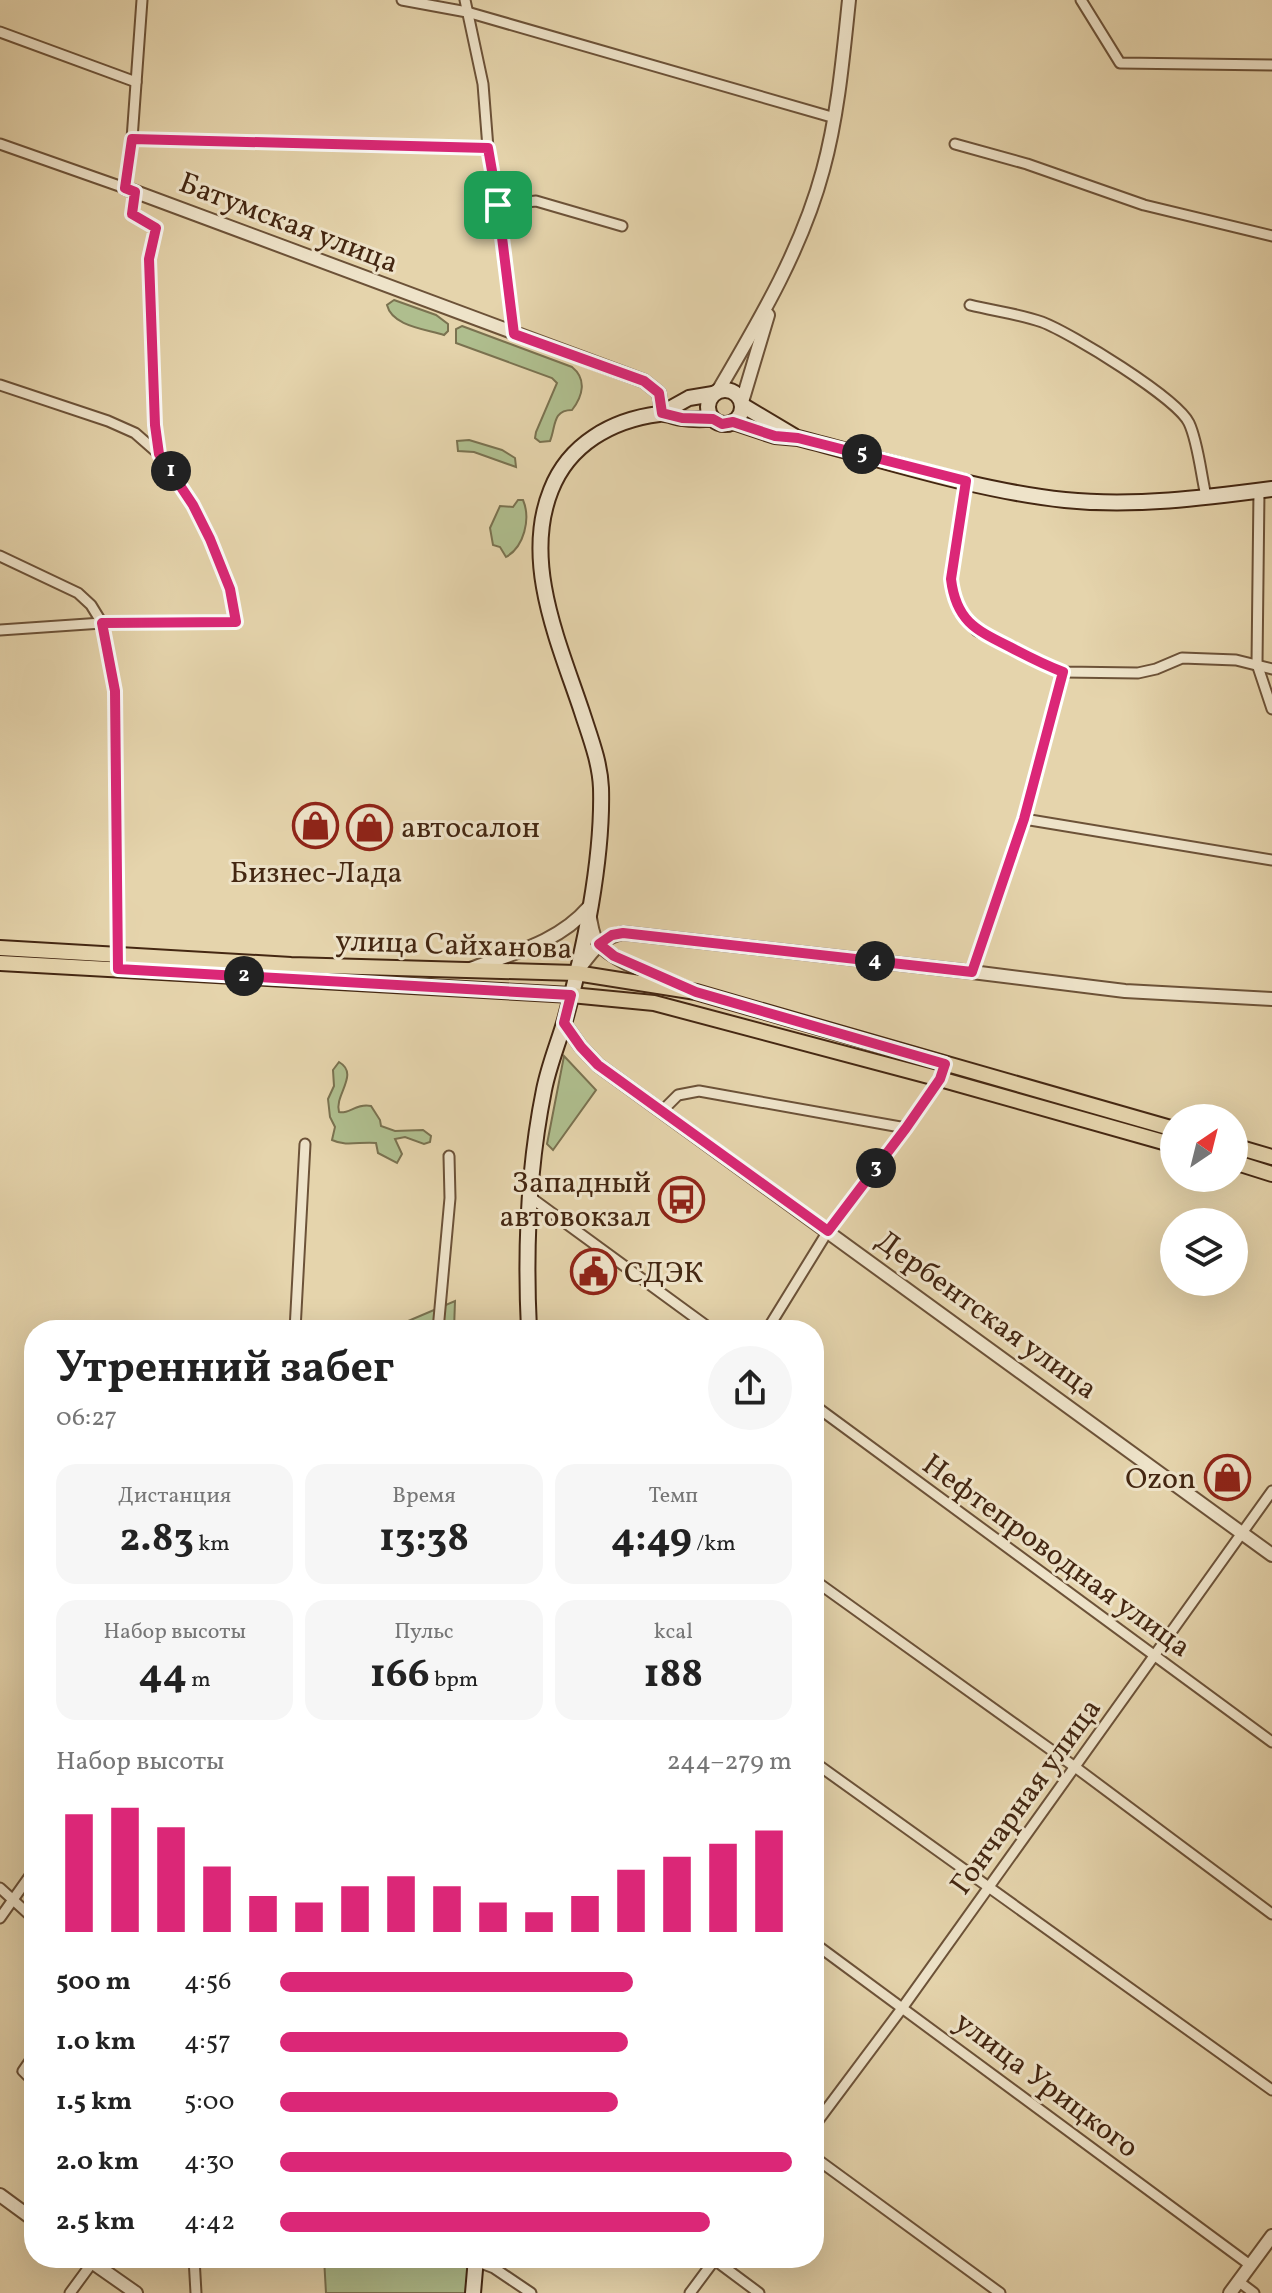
<!DOCTYPE html>
<html lang="ru">
<meta charset="utf-8">
<style>
body{margin:0;font-family:Vollkorn,serif;background:#f6f6f6;color:#222;height:100vh;display:flex;flex-direction:column;font-size:30px;white-space:nowrap}
*{box-sizing:border-box;margin:0}
p{font-size:26px;color:#767676}
.icon{flex:none;width:44px;height:44px;fill:none;stroke:currentColor;stroke-width:2;stroke-linecap:round;stroke-linejoin:round}
.map{position:relative;flex:1;overflow:hidden}
.details{position:absolute;left:24px;top:1320px;width:800px;height:948px;display:flex;flex-direction:column;background:#fff;border-radius:32px;box-shadow:0 8px 32px #0002}
.details>*{flex:none}
.needle{width:52px;rotate:35deg}
.controls{position:absolute;left:1160px;top:1104px;display:grid;gap:16px}
.controls a{display:grid;place-items:center;width:88px;height:88px;border-radius:50%;background:#fff;box-shadow:0 8px 32px #0002;font-size:40px}
.pin{position:absolute;display:grid;place-items:center;width:68px;height:68px;color:#fff;margin:-34px;border-radius:16px;box-shadow:0 4px 12px #0006}
.km{position:absolute;width:40px;height:40px;margin:-20px;border-radius:50%;background:#222;color:#fff;font-size:22px;line-height:40px;text-align:center}
.round{display:grid;place-items:center;flex:none;width:84px;height:84px;border-radius:42px;background:#f6f6f6}
.overview{display:flex;align-items:center;justify-content:space-between;height:136px;padding:0 32px}
h1{font-size:44px;font-weight:700;line-height:60px}
.metrics{display:grid;grid-template-columns:repeat(3,1fr);gap:12px;height:136px;padding:8px 32px}
.metrics div{display:grid;align-content:center;border-radius:20px;background:#f6f6f6;text-align:center}
.metrics b{font-size:40px;font-weight:700}
.metrics small{font-size:22px;font-weight:400}
.metrics p{font-size:22px}
.chart{height:224px;padding:16px 32px}
.chart p{display:flex;justify-content:space-between}
.chart svg{width:100%;height:144px;margin-top:8px;stroke:#db2777;stroke-width:6}
ul{padding:0 32px;list-style:none;font-size:26px}
li{display:grid;grid-template-columns:128px 96px 1fr;align-items:center;height:60px}
li i{height:20px;border-radius:10px;background:#db2777}
.map>svg:first-child{display:block}
.green{fill:#afbe8e;stroke:#7a7250;stroke-width:2}
.lines{fill:none;stroke-linecap:round;stroke-linejoin:round}
.minor-casing{stroke:#6c5238;stroke-width:13}
.tertiary-casing{stroke:#6c5238;stroke-width:16}
.secondary-casing{stroke:#442712;stroke-width:18}
.primary-casing{stroke:#442712;stroke-width:18}
.minor{stroke:#eee3c9;stroke-width:9}
.tertiary{stroke:#eee3c9;stroke-width:12}
.secondary{stroke:#eee3c9;stroke-width:14}
.primary{stroke:#e5d4ac;stroke-width:14}
.route-casing{stroke:#fff;stroke-width:16}
.route{stroke:#db2777;stroke-width:10}
.labels{text-anchor:middle;stroke-width:6;stroke-linejoin:round;paint-order:stroke}
.street-label{font-size:30px;fill:#442712;stroke:#eee3c9}
.poi-label{font-size:30px;fill:#442712;stroke:#eee3c9;text-anchor:start}
</style>
<div class="map">
<svg width="1272" height="2293" viewBox="0 0 1272 2293">
<rect width="100%" height="100%" fill="#e5d4ac"/>
<filter id="stains"><feTurbulence type="fractalNoise" baseFrequency=".0025" numOctaves="4"/><feColorMatrix values="0 0 0 0 .2 0 0 0 0 .09 0 0 0 0 .02 0 0 0 .5 -.17"/></filter>
<radialGradient id="worn" r=".72"><stop offset=".6" stop-color="#630" stop-opacity="0"/><stop offset="1" stop-color="#630" stop-opacity=".3"/></radialGradient>
<!-- green -->
<g class="green">
<path d="M394 300 436 315 448 324V331L444 335C425 329 392 326 387 305Z"/>
<path d="M462 326 572 367C587 379 583 396 572 410 552 410 556 427 550 441L540 442 535 438 536 432 557 383 552 378 456 343V329Z"/>
<path d="M469 440 502 450 515 458 516 467 474 452 458 451 457 441Z"/>
<path d="M518 500H523C531 519 524 547 506 557L500 547 493 545 490 528 500 506 513 507Z"/>
<path d="M564 1056 596 1090 553 1150 547 1144Z"/>
<path d="M339 1062C360 1074 334 1095 339 1112 348 1115 356 1103 371 1106L380 1120 381 1126 395 1131 423 1130 431 1136 430 1142 424 1144 405 1137 395 1139 402 1154 397 1163 378 1153 376 1143C362 1141 346 1147 332 1140L335 1127 330 1117 328 1099 334 1086 333 1070Z"/>
<path d="M455 1301 454 1330H387Z"/>
<path d="M324 2258H470L467 2293H326Z"/>
</g>
<g class="lines">
<defs>
<g id="minor">
<path d="M402 0 467 12 835 118"/>
<path d="M465 0 483 84 488 148 498 205 514 334"/>
<path d="M1081 0 1120 63 1272 65"/>
<path d="M0 32 136 82"/>
<path d="M132 139 488 148"/>
<path d="M0 144 125 188 132 139 142 0"/>
<path d="M955 144 1027 164 1144 205 1272 236"/>
<path d="M498 205 536 201 622 226"/>
<path d="M970 305C994 311 1020 314 1042 322 1071 333 1177 398 1189 423 1198 442 1201 475 1206 496"/>
<path d="M0 385 108 421 135 433 159 454"/>
<path d="M966 481 951 579 953 594 960 612 977 631 1063 672 1138 673 1156 669 1182 658 1236 660 1272 669"/>
<path d="M1259 491 1257 664 1272 709"/>
<path d="M0 556 78 593 91 605 102 623 115 691 118 957"/>
<path d="M0 630 102 623 236 622 230 589 210 539 193 505 159 454 155 425 149 259 156 228 132 214 135 192"/>
<path d="M1024 819 1272 860"/>
<path d="M972 972 1024 819 1063 672"/>
<path d="M662 1111 678 1095 699 1091 906 1128"/>
<path d="M530 1197 712 1330"/>
<path d="M295 1330 305 1144"/>
<path d="M438 1330 450 1198 449 1156"/>
<path d="M767 1330 828 1231 906 1128 941 1076"/>
<path d="M814 1405 1272 1742"/>
<path d="M814 1580 1075 1767 1272 1914"/>
<path d="M814 1762 1272 2090"/>
<path d="M0 1888 34 1919"/>
<path d="M0 1918 34 1870"/>
<path d="M814 1943 1250 2265"/>
<path d="M34 2055 23 2071 34 2082"/>
<path d="M814 2126 903 2007 1272 1491"/>
<path d="M814 2157 1000 2293"/>
<path d="M194 2258 196 2293"/>
<path d="M712 2258 759 2293"/>
<path d="M476 2261 494 2268 531 2293"/>
<path d="M1238 2281 1254 2293"/>
<path d="M70 2293 92 2263"/>
<path d="M690 2293 716 2258"/>
</g>
<g id="tertiary">
<path d="M125 188 644 381 659 393 662 413"/>
<path d="M718 391C759 321 802 249 823 170 838 115 843 57 849 0"/>
<path d="M742 402 768 315"/>
<path d="M590 918C592 927 592 935 598 943 614 963 661 977 686 988"/>
<path d="M470 969C513 953 558 943 589 907"/>
<path d="M578 970C591 953 601 937 623 933L972 972 1125 991 1272 999"/>
<path d="M564 1023 581 1047 598 1065 1272 1555"/>
<path d="M0 2195 34 2220"/>
<path d="M86 2258 136 2293"/>
<path d="M1230 2293 1272 2236"/>
</g>
<g id="secondary">
<circle cx="725" cy="407" r="17"/>
<path d="M742 405 794 436"/>
<path d="M662 413 689 398 713 394"/>
<path d="M733 422 775 436 798 438C884 460 978 491 1065 500 1134 507 1204 498 1272 489"/>
<path d="M529 1330C525 1250 528 1169 544 1090 549 1065 558 1044 565 1020 584 952 603 859 601 788 600 762 590 737 582 712 559 643 522 562 551 490 569 444 612 420 659 414 667 413 674 417 682 418 692 420 703 419 713 419"/>
<path d="M473 2293 476 2258"/>
</g>
<g id="primary">
<path d="M0 948 291 965 576 973 696 992 1174 1129"/>
<path d="M0 963 571 995 654 1003 940 1079 1174 1145"/>
<path d="M1234 1146 1272 1157"/>
<path d="M1234 1162 1272 1174"/>
</g>
</defs>
<!-- minor casing -->
<use href="#minor" class="minor-casing"/>
<!-- tertiary casing -->
<use href="#tertiary" class="tertiary-casing"/>
<!-- secondary casing -->
<use href="#secondary" class="secondary-casing"/>
<!-- primary casing -->
<use href="#primary" class="primary-casing"/>
<!-- minor -->
<use href="#minor" class="minor"/>
<!-- tertiary -->
<use href="#tertiary" class="tertiary"/>
<!-- secondary -->
<use href="#secondary" class="secondary"/>
<!-- primary -->
<use href="#primary" class="primary"/>
</g>
<g class="lines">
<defs>
<path id="route" d="M132 139 488 148 498 205 514 334 644 381 659 393 662 413 682 418 713 419 722 424 733 422 775 436 798 438 966 481 951 579C956 621 976 630 1010 647 1027 656 1045 665 1063 672L1024 819 972 972 623 933 612 935 599 944 614 956 696 992 945 1064 940 1079 906 1128 828 1231 598 1065 581 1047 564 1023 571 995 118 969 115 691 102 623 236 622 230 589 210 539 193 505 159 454 155 425 149 259 156 228 132 214 135 192 125 188Z"/>
</defs>
<!-- route casing -->
<use href="#route" class="route-casing"/>
<!-- route -->
<use href="#route" class="route"/>
</g>
<!-- icons -->
<defs>
<symbol id="shop-ring" viewBox="-11 -11 22 22"><circle r="9.5" fill="#eee3c9" stroke="#8f2418" stroke-width="1.5"/><path d="M-5-2.5h2.3a2.7 3.5 0 0 1 5.4 0H5L5.5 6h-11ZM-1.5-2.5h3a1.5 2.3 0 0 0-3 0Z" fill="#8f2418"/></symbol>
<symbol id="bus-ring" viewBox="-11 -11 22 22"><circle r="9.5" fill="#eee3c9" stroke="#8f2418" stroke-width="1.5"/><path d="M-5-6H5V4H4V6H2V4H-2V6H-4V4H-5ZM-3.5-4V0h7V-4ZM-3.5 1.2v1.5H-2V1.2ZM2 1.2v1.5H3.5V1.2Z" fill="#8f2418"/></symbol>
<symbol id="civic-ring" viewBox="-11 -11 22 22"><circle r="9.5" fill="#eee3c9" stroke="#8f2418" stroke-width="1.5"/><path d="M-.6-6.5H3V-4.5H.6V-3L4-1V1h2V6H-6V1h2V-1L-.6-3ZM-1.2 2.5V6h2.4V2.5Z" fill="#8f2418"/></symbol>
</defs>
<g fill-rule="evenodd">
<use href="#shop-ring" x="290" y="800" width="51" height="51"/>
<use href="#shop-ring" x="344" y="802" width="51" height="51"/>
<use href="#bus-ring" x="656" y="1174" width="51" height="51"/>
<use href="#civic-ring" x="568" y="1246" width="51" height="51"/>
<use href="#shop-ring" x="1202" y="1452" width="51" height="51"/>
</g>
<g class="labels">
<!-- street labels -->
<g class="street-label">
<text transform="translate(289 222) rotate(21)" y="10">Батумская улица</text>
<text transform="translate(454 944) rotate(2)" y="10">улица Сайханова</text>
<text transform="translate(987 1314) rotate(36)" y="10">Дербентская улица</text>
<text transform="translate(1057 1555) rotate(36)" y="10">Нефтепроводная улица</text>
<text transform="translate(1025 1796) rotate(-54)" y="10">Гончарная улица</text>
<text transform="translate(1047 2084) rotate(37)" y="10">улица Урицкого</text>
</g>
<!-- poi labels -->
<g class="poi-label">
<text x="401" y="837">автосалон</text>
<text x="316" y="882" text-anchor="middle">Бизнес-Лада</text>
<text x="651" y="1192" text-anchor="end">Западный<tspan x="651" dy="34">автовокзал</tspan></text>
<text x="624" y="1282">СДЭК</text>
<text x="1196" y="1488" text-anchor="end">Ozon</text>
</g>
</g>
<rect width="100%" height="100%" filter="url(#stains)"/>
<rect width="100%" height="100%" fill="url(#worn)"/>
</svg>
<div class="controls">
<a><svg class="needle" viewBox="-14 -14 28 28"><path d="M0-13l5 13h-10z" fill="#e53935"/><path d="M0 13l5-13h-10z" fill="#767676"/></svg></a>
<a><svg class="icon" aria-label="layers" viewBox="0 0 24 24"><path d="M12 4l9 5-9 5-9-5zM3 14l9 5 9-5"/></svg></a>
</div>
<div class="pin" style="left:498px;top:205px;background:#1e9e55"><svg class="icon" aria-label="arrive" viewBox="0 0 24 24"><path d="M6 21V4h12l-3 4 3 4H6"/></svg></div>
<b class="km" style="left:171px;top:471px">1</b>
<b class="km" style="left:244px;top:976px">2</b>
<b class="km" style="left:876px;top:1168px">3</b>
<b class="km" style="left:875px;top:961px">4</b>
<b class="km" style="left:862px;top:454px">5</b>
<section class="details">
<div class="overview"><div><h1>Утренний забег</h1><p>06:27</p></div><a class="round"><svg class="icon" aria-label="share" viewBox="0 0 24 24"><path d="M12 15V3M7 8l5-5 5 5M5 13v7h14v-7"/></svg></a></div>
<div class="metrics">
<div><p>Дистанция</p><b>2.83<small> km</small></b></div>
<div><p>Время</p><b>13:38</b></div>
<div><p>Темп</p><b>4:49<small> /km</small></b></div>
</div>
<div class="metrics">
<div><p>Набор высоты</p><b>44<small> m</small></b></div>
<div><p>Пульс</p><b>166<small> bpm</small></b></div>
<div><p>kcal</p><b>188</b></div>
</div>
<div class="chart"><p><span>Набор высоты</span>244–279 m</p>
<svg viewBox="0 0 160 44" preserveAspectRatio="none"><path d="M5 44V8M15 44V6M25 44V12M35 44V24M45 44V33M55 44V35M65 44V30M75 44V27M85 44V30M95 44V35M105 44V38M115 44V33M125 44V25M135 44V21M145 44V17M155 44V13"/></svg>
</div>
<ul>
<li><b>500 m</b>4:56<i style="width:69%"></i></li>
<li><b>1.0 km</b>4:57<i style="width:68%"></i></li>
<li><b>1.5 km</b>5:00<i style="width:66%"></i></li>
<li><b>2.0 km</b>4:30<i style="width:100%"></i></li>
<li><b>2.5 km</b>4:42<i style="width:84%"></i></li>
</ul>
</section>
</div>
